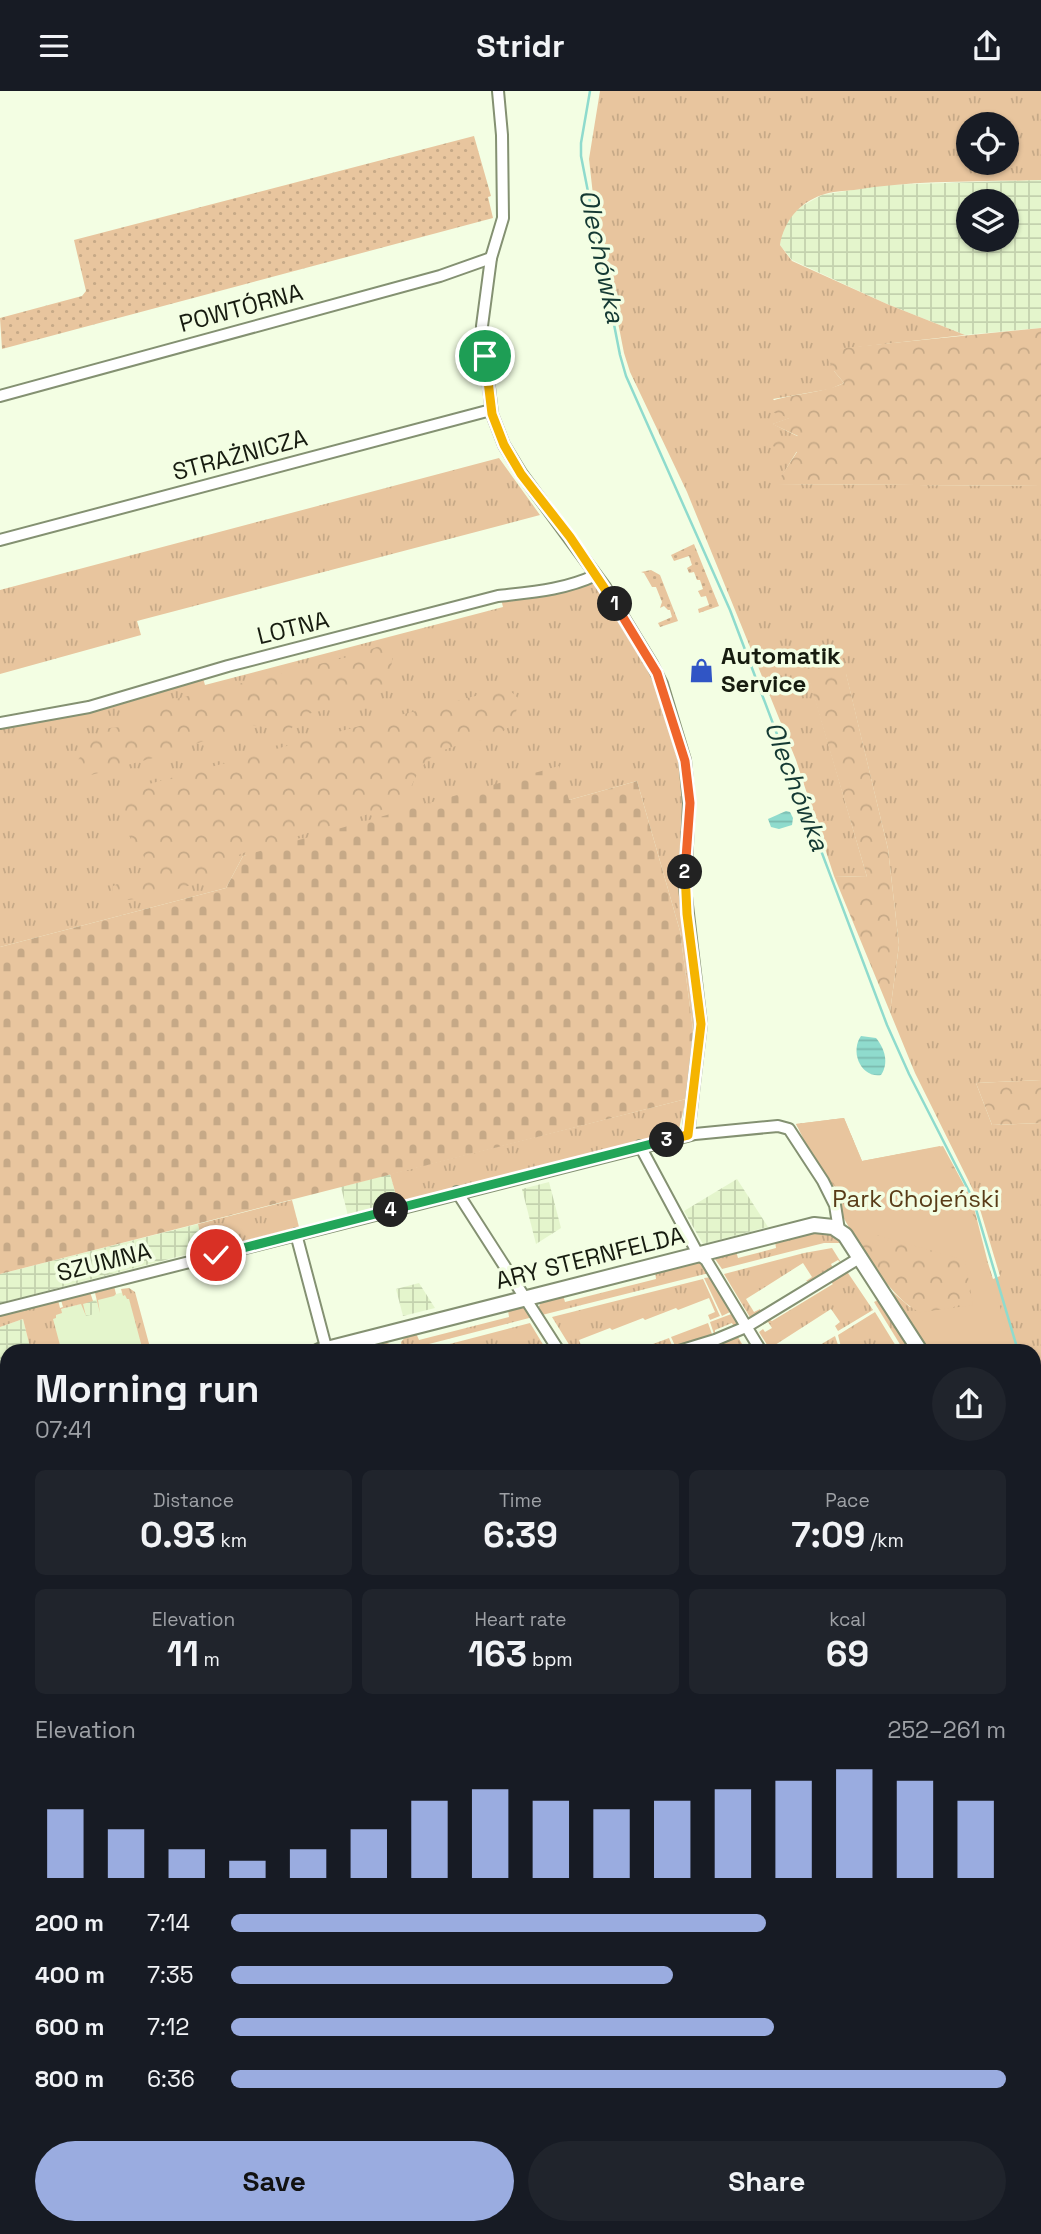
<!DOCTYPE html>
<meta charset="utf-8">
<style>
body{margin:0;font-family:"Space Grotesk",sans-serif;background:#20242c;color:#f1f3f6;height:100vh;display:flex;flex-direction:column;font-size:26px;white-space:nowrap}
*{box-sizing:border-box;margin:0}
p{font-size:23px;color:#9ea1a6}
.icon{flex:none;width:38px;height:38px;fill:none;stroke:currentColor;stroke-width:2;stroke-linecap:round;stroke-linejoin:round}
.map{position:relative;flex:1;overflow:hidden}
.sheet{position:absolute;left:0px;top:1253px;width:1041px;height:891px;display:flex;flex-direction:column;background:#171b24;border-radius:21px 21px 0 0;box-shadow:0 2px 5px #0004}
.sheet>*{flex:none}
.tools{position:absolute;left:956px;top:21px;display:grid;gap:14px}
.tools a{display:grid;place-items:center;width:63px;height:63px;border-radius:50%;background:#171b24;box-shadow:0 2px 5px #0004;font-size:35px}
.pin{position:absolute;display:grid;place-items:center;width:60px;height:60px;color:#fff;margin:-30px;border:4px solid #fff;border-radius:50%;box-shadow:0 2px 7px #0007}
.km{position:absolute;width:35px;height:35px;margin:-18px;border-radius:50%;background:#222;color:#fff;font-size:19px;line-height:35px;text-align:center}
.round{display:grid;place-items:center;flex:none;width:74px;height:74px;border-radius:37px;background:#20242c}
.overview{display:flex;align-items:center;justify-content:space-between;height:119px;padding:0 35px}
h1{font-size:38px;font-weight:800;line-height:52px}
.stats{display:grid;grid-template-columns:repeat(3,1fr);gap:10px;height:119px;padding:7px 35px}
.stats div{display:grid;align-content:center;border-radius:10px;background:#20242c;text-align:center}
.stats b{font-size:35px;font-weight:800}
.stats small{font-size:19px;font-weight:400}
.stats p{font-size:19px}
.chart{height:196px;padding:14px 35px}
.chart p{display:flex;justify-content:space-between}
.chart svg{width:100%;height:126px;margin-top:7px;stroke:#9aace0;stroke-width:6}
.action{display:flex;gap:14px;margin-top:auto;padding:14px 35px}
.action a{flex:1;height:80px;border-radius:42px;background:#9aace0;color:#111;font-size:28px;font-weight:800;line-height:80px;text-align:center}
.action a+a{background:#20242c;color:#f1f3f6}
ul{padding:0 35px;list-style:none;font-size:23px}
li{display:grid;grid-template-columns:112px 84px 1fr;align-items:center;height:52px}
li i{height:18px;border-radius:9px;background:#9aace0}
header{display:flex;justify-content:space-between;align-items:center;height:91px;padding:0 35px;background:#171b24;font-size:32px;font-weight:800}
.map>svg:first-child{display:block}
.built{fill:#e4f5cc}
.industrial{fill:url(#industrial-grid);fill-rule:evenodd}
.grass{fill:url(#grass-tufts);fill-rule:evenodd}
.forest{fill:url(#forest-crowns)}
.cemetery{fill:url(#cemetery-stones)}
.park{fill:#e8c59e}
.garden{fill:url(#garden-dots)}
.water{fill:url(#water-rules)}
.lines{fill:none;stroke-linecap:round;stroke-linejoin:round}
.stream{stroke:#8fdbcd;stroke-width:2.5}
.minor-casing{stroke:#849172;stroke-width:14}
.tertiary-casing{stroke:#849172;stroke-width:18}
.secondary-casing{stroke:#849172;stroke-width:19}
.minor{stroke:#fff;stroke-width:10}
.tertiary{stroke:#fff;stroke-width:14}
.secondary{stroke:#fff;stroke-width:16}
.tram{stroke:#909884;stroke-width:2}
.split-1-casing{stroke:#fff;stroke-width:14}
.split-2-casing{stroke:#fff;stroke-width:14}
.split-3-casing{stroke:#fff;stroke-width:14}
.split-4-casing{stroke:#fff;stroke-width:14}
.split-5-casing{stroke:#fff;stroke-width:14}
.split-1{stroke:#f5b400;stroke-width:9}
.split-2{stroke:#f0652b;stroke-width:9}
.split-3{stroke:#f5b400;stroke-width:9}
.split-4{stroke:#22a559;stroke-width:9}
.split-5{stroke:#22a559;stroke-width:9}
.labels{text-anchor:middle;stroke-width:7;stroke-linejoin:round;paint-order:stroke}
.street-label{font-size:24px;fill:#171c10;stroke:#f3fee3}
.poi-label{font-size:24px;font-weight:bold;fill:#171c10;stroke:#f3fee3;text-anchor:start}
.park-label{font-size:24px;fill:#593c18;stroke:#f3fee3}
.water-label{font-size:26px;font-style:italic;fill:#143933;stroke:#f3fee3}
</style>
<header><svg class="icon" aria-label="menu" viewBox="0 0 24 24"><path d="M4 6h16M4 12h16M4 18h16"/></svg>Stridr<svg class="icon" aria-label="share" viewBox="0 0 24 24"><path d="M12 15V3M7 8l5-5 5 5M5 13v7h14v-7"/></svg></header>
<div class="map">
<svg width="1041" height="2143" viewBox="0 0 1041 2143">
<defs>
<pattern id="industrial-grid" width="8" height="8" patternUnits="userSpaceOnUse" patternTransform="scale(1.75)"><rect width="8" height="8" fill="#e4f5cc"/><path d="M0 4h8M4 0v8" fill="none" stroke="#c3d1ae"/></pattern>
<pattern id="grass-tufts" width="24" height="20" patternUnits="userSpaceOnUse" patternTransform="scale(1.75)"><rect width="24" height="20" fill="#e8c59e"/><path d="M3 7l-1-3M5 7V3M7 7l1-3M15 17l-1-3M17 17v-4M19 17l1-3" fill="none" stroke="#c6a987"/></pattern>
<pattern id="forest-crowns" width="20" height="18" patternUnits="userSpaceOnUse" patternTransform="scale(1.75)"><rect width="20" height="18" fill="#e8c59e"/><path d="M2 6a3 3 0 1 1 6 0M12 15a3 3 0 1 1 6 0" fill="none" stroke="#c6a987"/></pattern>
<pattern id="cemetery-stones" width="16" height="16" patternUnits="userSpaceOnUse" patternTransform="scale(1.75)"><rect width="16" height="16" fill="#e8c59e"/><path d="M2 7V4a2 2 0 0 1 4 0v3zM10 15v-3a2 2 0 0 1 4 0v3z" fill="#c6a987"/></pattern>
<pattern id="garden-dots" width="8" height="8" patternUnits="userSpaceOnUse" patternTransform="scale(1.75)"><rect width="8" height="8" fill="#e8c59e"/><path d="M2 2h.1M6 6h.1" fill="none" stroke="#c6a987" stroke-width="1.8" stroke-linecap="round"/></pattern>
<pattern id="water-rules" width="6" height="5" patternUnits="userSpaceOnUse" patternTransform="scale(1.75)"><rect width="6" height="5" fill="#8fdbcd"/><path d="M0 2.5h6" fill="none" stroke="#7bbbaf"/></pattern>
</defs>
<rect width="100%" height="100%" fill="#f3fee3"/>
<!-- built -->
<g class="built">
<path d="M127 1200 145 1260H54L44 1223Z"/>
<path d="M7 1635V1793L0 1796V1637Z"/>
</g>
<!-- industrial -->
<g class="industrial">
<path d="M1041 89V237L965 244 887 213 792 169 780 154 782 139 789 126 802 115 822 104 880 94ZM968 110H1006V149H968Z"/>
<path d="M390 1083 398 1111 348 1125 341 1096Z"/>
<path d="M737 1088 768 1136 703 1153 684 1120Z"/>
<path d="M549 1091 561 1137 536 1153 522 1098Z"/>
<path d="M198 1133 204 1159 0 1212V1183Z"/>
<path d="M419 1192 435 1217 403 1225 396 1198Z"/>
<path d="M96 1209 100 1222 86 1225 83 1212Z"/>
<path d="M23 1228 31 1260H7V1282L4 1283 0 1270V1236Z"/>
</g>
<!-- grass -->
<g class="grass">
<path d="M600 0H1041V89C979 91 915 89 854 99 844 100 832 100 822 104 799 112 784 130 780 154L792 170 887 213 965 244 840 258 834 280 844 292 830 298 773 308 790 327 773 333 799 346 767 353 797 360 777 393 1041 395V989L976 992 992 1034 1041 1032V1323L1039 1324 1041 1339V1485L1034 1486V1260H928L888 1197 910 1216 973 1196 988 1172 993 1188 1000 1185 976 1105 915 982 890 921 899 854 888 758 846 583 806 576 867 786 834 785 796 669 687 401 630 281 624 262 593 104 589 68ZM968 33H1006V72H968Z"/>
<path d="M499 367 540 424 137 530 141 544 0 583V499Z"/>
<path d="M594 492 597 494 655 588 683 677 685 693 683 766 697 937 693 939 680 840 637 690 569 709 243 765 226 797 0 856V637L203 587 205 594 503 516 501 508Z"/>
<path d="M686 1008 679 1038 652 1043 653 1048 398 1111 390 1083Z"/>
<path d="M292 1109 299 1136 205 1163 198 1133Z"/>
<path d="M815 1139 830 1142 843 1152H824L722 1178 715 1168 736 1160 738 1167 776 1157 775 1150Z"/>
<path d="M832 1157 842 1173 838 1169 831 1173 834 1179 812 1192 806 1190 812 1186 803 1172 746 1208 754 1221 760 1218 762 1223 751 1228 724 1183 804 1162Z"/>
<path d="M694 1170 703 1173 709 1182 542 1224 539 1216 541 1210 563 1204 565 1211 656 1188 655 1180Z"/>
<path d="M846 1179 873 1219 838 1240 835 1235 840 1231 831 1218 775 1254 777 1260H771L759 1241 763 1238 765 1241 772 1237 768 1231 757 1237 755 1234 766 1227 772 1230 833 1193 828 1189Z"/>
<path d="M712 1186 732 1220 722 1225 704 1187Z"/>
<path d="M703 1188 720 1225 710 1229 708 1224 715 1221 709 1207 678 1219 676 1217 645 1229 643 1227 612 1239 610 1237 579 1249 583 1260H573L552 1226Z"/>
<path d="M114 1195 116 1203 114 1205 98 1209 100 1222 95 1202Z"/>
<path d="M129 1197 135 1201 151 1260H143L129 1208H127L125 1204 123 1205 121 1198Z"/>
<path d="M90 1201 93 1210 83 1213 86 1225 81 1213 61 1218 62 1222 56 1224V1227L53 1228 60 1254 55 1256 56 1259 61 1258 62 1260H31L23 1228 0 1236V1225L58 1209 60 1217 63 1216 61 1209Z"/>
<path d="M880 1208 913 1260H904L874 1211Z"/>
<path d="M517 1217H526L533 1226 402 1260 401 1251 407 1244 416 1242 419 1249 509 1226 508 1219Z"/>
<path d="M875 1221 899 1260H867L865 1257 860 1260H842L838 1244Z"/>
<path d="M734 1222 742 1235 735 1238 732 1232 715 1239V1246L710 1231Z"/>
<path d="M530 1232 547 1260H538L536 1256 521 1260H439L442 1255Z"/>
<path d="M708 1232 712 1243 676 1257 671 1246Z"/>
<path d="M835 1245 840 1260H810Z"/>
<path d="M738 1246 745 1258 737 1260 735 1257 730 1260H704Z"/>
<path d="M669 1247 674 1259H637Z"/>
<path d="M382 1250 392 1254 394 1260H344Z"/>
<path d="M4 1367 7 1376V1473L0 1475V1369Z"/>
<path d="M7 1477V1511L0 1502V1479Z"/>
<path d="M0 1505 7 1514V1539L0 1540Z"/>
<path d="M0 1743 7 1768V1795L0 1798Z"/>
<path d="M7 1854V1883L0 1893V1856Z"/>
<path d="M0 1940 7 1967V2013L0 2015V2000L4 1999 0 1984Z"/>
</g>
<!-- forest -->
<g class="forest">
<path d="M1041 237V395L776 393 797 361 764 353 798 345 772 333 789 327 758 316C785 301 816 305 844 292L834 280 823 259Z"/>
<path d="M379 555 393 562 389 592 368 609 303 624 290 639 276 643 270 637 252 634 153 667 91 684 78 681 76 671 103 638C130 633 132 643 147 615L360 563Z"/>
<path d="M805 575 846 582 888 758 899 854 890 921 834 785 867 786Z"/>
<path d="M507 597 518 607C516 664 459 641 428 669 416 680 411 698 404 712L240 763 226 783 159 804 128 809 113 805V795L140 782 147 773 141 759 122 736 128 702 149 693 396 625Z"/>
<path d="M1041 989V1032L992 1034 976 992Z"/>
<path d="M844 1027 862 1070 943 1055 972 1109 988 1172C976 1190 964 1214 942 1223 890 1243 815 1069 796 1033Z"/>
</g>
<!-- cemetery -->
<path class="cemetery" d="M559 675 569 709 637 690 680 840 693 939 686 1008 0 1183V856L226 797 243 765Z"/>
<!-- park -->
<g class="park">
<path d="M844 1027 862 1070 940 1055 968 1107 1013 1260H933L919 1232 923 1230 916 1222 973 1214 965 1169 876 1144 872 1153 796 1033Z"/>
<path d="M1034 1399 1041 1443V1482H1034Z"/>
<path d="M1034 1500H1041V1683L1034 1685Z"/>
<path d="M1041 2121V2143H991L1002 2137H1034V2124Z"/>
</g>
<!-- garden -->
<g class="garden">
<path d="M474 45 491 105 488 106 493 127 2 258 0 227 82 205 86 200 74 149Z"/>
<path d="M694 453 719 515 699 522 698 518 709 514 706 505 701 506 698 500 703 498 700 489H697L694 481 689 482 687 477 692 474 689 465 674 470 671 464Z"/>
<path d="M651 479 660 484 678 530 660 536 658 532 672 526 670 519H668L664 515 660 517 662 511 656 496H652L644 482 641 481Z"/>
</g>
<!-- water -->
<g class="water">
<path d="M786 720 790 721 793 727 792 734 779 738 771 736 768 728Z"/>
<path d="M861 945 876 947C885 958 889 972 881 984 860 987 850 960 861 945Z"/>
</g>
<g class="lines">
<!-- stream -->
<g class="stream">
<path d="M590 0 581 52V65L620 264 626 285 730 519 887 934 909 983 973 1108 1018 1260"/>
<path d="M1034 1366 1041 1410"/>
</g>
<defs>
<g id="minor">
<path d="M498 0 502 44 503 127 491 167 482 235 492 323 504 354 521 382 605 496 652 573 662 593 685 669 689 712 685 797 701 933 688 1044"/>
<path d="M0 305 440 185 491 167"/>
<path d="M0 449 491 319"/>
<path d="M0 632 89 616 228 575 498 505C533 501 564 499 596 484"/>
<path d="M640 1055 698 1163 706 1169 761 1260"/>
<path d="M457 1101 559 1260"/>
<path d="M296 1143 327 1260"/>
<path d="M0 1219 695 1043 778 1035 789 1038 823 1090 835 1114 839 1139"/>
<path d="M679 1260 715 1249 746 1236 861 1166"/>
<path d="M0 1315 7 1340"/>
<path d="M0 1631 7 1630"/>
<path d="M0 1811 7 1808"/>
<path d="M0 2096 7 2125"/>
<path d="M598 2137 600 2143"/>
<path d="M9 2143V2137"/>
<path d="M351 2143 374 2137"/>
</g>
<g id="tertiary">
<path d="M319 1260 814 1134 833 1136 845 1144 920 1260"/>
<path d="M233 2137 234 2143"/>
</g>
<g id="secondary">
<path d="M1034 2074 1041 2071"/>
<path d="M1034 2103 1041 2100"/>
<path d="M851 2143 867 2137"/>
<path d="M922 2143 938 2137"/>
</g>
</defs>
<!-- minor casing -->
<use href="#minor" class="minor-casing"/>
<!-- tertiary casing -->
<use href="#tertiary" class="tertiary-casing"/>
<!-- secondary casing -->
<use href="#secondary" class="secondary-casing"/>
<!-- minor -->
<use href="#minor" class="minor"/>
<!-- tertiary -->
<use href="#tertiary" class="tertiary"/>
<!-- secondary -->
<use href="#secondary" class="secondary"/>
<!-- tram -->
<g class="tram">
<path d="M200 2137 207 2143"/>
<path d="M130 2143 133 2137"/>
<path d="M152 2143 159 2137"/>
</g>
</g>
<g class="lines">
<defs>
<path id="split-1" d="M485 265 492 323 504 354 521 383 570 446 615 513"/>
<path id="split-2" d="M615 513 657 582 685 670 690 712 685 781"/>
<path id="split-3" d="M667 1049 688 1044 701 933 687 823 685 781"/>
<path id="split-4" d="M391 1119 667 1049"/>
<path id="split-5" d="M216 1164 391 1119"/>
</defs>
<!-- split-1 casing -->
<use href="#split-1" class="split-1-casing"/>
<!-- split-2 casing -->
<use href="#split-2" class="split-2-casing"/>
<!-- split-3 casing -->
<use href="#split-3" class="split-3-casing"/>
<!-- split-4 casing -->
<use href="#split-4" class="split-4-casing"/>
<!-- split-5 casing -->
<use href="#split-5" class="split-5-casing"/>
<!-- split-1 -->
<use href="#split-1" class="split-1"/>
<!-- split-2 -->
<use href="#split-2" class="split-2"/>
<!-- split-3 -->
<use href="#split-3" class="split-3"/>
<!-- split-4 -->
<use href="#split-4" class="split-4"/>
<!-- split-5 -->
<use href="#split-5" class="split-5"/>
</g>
<!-- icons -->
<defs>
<symbol id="shop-bare" viewBox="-9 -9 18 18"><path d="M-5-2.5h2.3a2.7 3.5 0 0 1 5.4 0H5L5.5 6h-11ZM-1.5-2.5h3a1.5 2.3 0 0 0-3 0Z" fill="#3055c5" stroke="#f3fee3" stroke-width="2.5" paint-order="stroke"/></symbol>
</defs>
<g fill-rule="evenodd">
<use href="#shop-bare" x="684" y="562" width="35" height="35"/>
</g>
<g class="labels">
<!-- street labels -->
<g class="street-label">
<text transform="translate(241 217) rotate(-15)" y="8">POWTÓRNA</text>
<text transform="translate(240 364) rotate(-15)" y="8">STRAŻNICZA</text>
<text transform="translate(293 537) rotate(-14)" y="8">LOTNA</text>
<text transform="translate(590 1167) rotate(-14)" y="8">ARY STERNFELDA</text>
<text transform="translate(104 1171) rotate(-14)" y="8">SZUMNA</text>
</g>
<!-- poi labels -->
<g class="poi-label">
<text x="721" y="573">Automatik<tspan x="721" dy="28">Service</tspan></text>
</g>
<!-- park labels -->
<g class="park-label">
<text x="916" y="1116">Park Chojeński</text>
</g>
<!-- water labels -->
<g class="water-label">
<text transform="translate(602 165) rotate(78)" y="9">Olechówka</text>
<text transform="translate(797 695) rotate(69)" y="9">Olechówka</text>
</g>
</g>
</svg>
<div class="tools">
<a><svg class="icon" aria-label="locate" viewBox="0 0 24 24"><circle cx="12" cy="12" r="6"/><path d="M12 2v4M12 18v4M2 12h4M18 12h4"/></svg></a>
<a><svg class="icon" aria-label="layers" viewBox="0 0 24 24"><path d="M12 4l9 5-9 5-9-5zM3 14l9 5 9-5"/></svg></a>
</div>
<div class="pin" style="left:485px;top:265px;background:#1e9e55"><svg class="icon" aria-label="arrive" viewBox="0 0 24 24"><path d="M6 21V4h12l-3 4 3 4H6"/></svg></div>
<div class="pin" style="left:216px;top:1164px;background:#d93025"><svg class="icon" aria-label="check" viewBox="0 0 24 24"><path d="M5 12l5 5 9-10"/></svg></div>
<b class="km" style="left:615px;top:513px">1</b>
<b class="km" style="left:685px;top:781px">2</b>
<b class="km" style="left:667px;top:1049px">3</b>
<b class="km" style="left:391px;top:1119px">4</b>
<section class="sheet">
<div class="overview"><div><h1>Morning run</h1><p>07:41</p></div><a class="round"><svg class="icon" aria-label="share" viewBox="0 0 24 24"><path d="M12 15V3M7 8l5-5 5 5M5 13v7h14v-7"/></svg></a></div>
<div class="stats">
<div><p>Distance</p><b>0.93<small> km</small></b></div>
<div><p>Time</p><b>6:39</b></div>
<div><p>Pace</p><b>7:09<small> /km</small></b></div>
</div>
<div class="stats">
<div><p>Elevation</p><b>11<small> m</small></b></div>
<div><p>Heart rate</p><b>163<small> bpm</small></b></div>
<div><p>kcal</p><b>69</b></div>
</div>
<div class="chart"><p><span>Elevation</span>252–261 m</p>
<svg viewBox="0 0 160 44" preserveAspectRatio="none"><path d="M5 44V20M15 44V27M25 44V34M35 44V38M45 44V34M55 44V27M65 44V17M75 44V13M85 44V17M95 44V20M105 44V17M115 44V13M125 44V10M135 44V6M145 44V10M155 44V17"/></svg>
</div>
<ul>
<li><b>200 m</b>7:14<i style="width:69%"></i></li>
<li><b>400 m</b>7:35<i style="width:57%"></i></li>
<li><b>600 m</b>7:12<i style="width:70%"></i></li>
<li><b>800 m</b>6:36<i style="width:100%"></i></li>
</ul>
<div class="action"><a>Save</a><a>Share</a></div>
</section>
</div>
